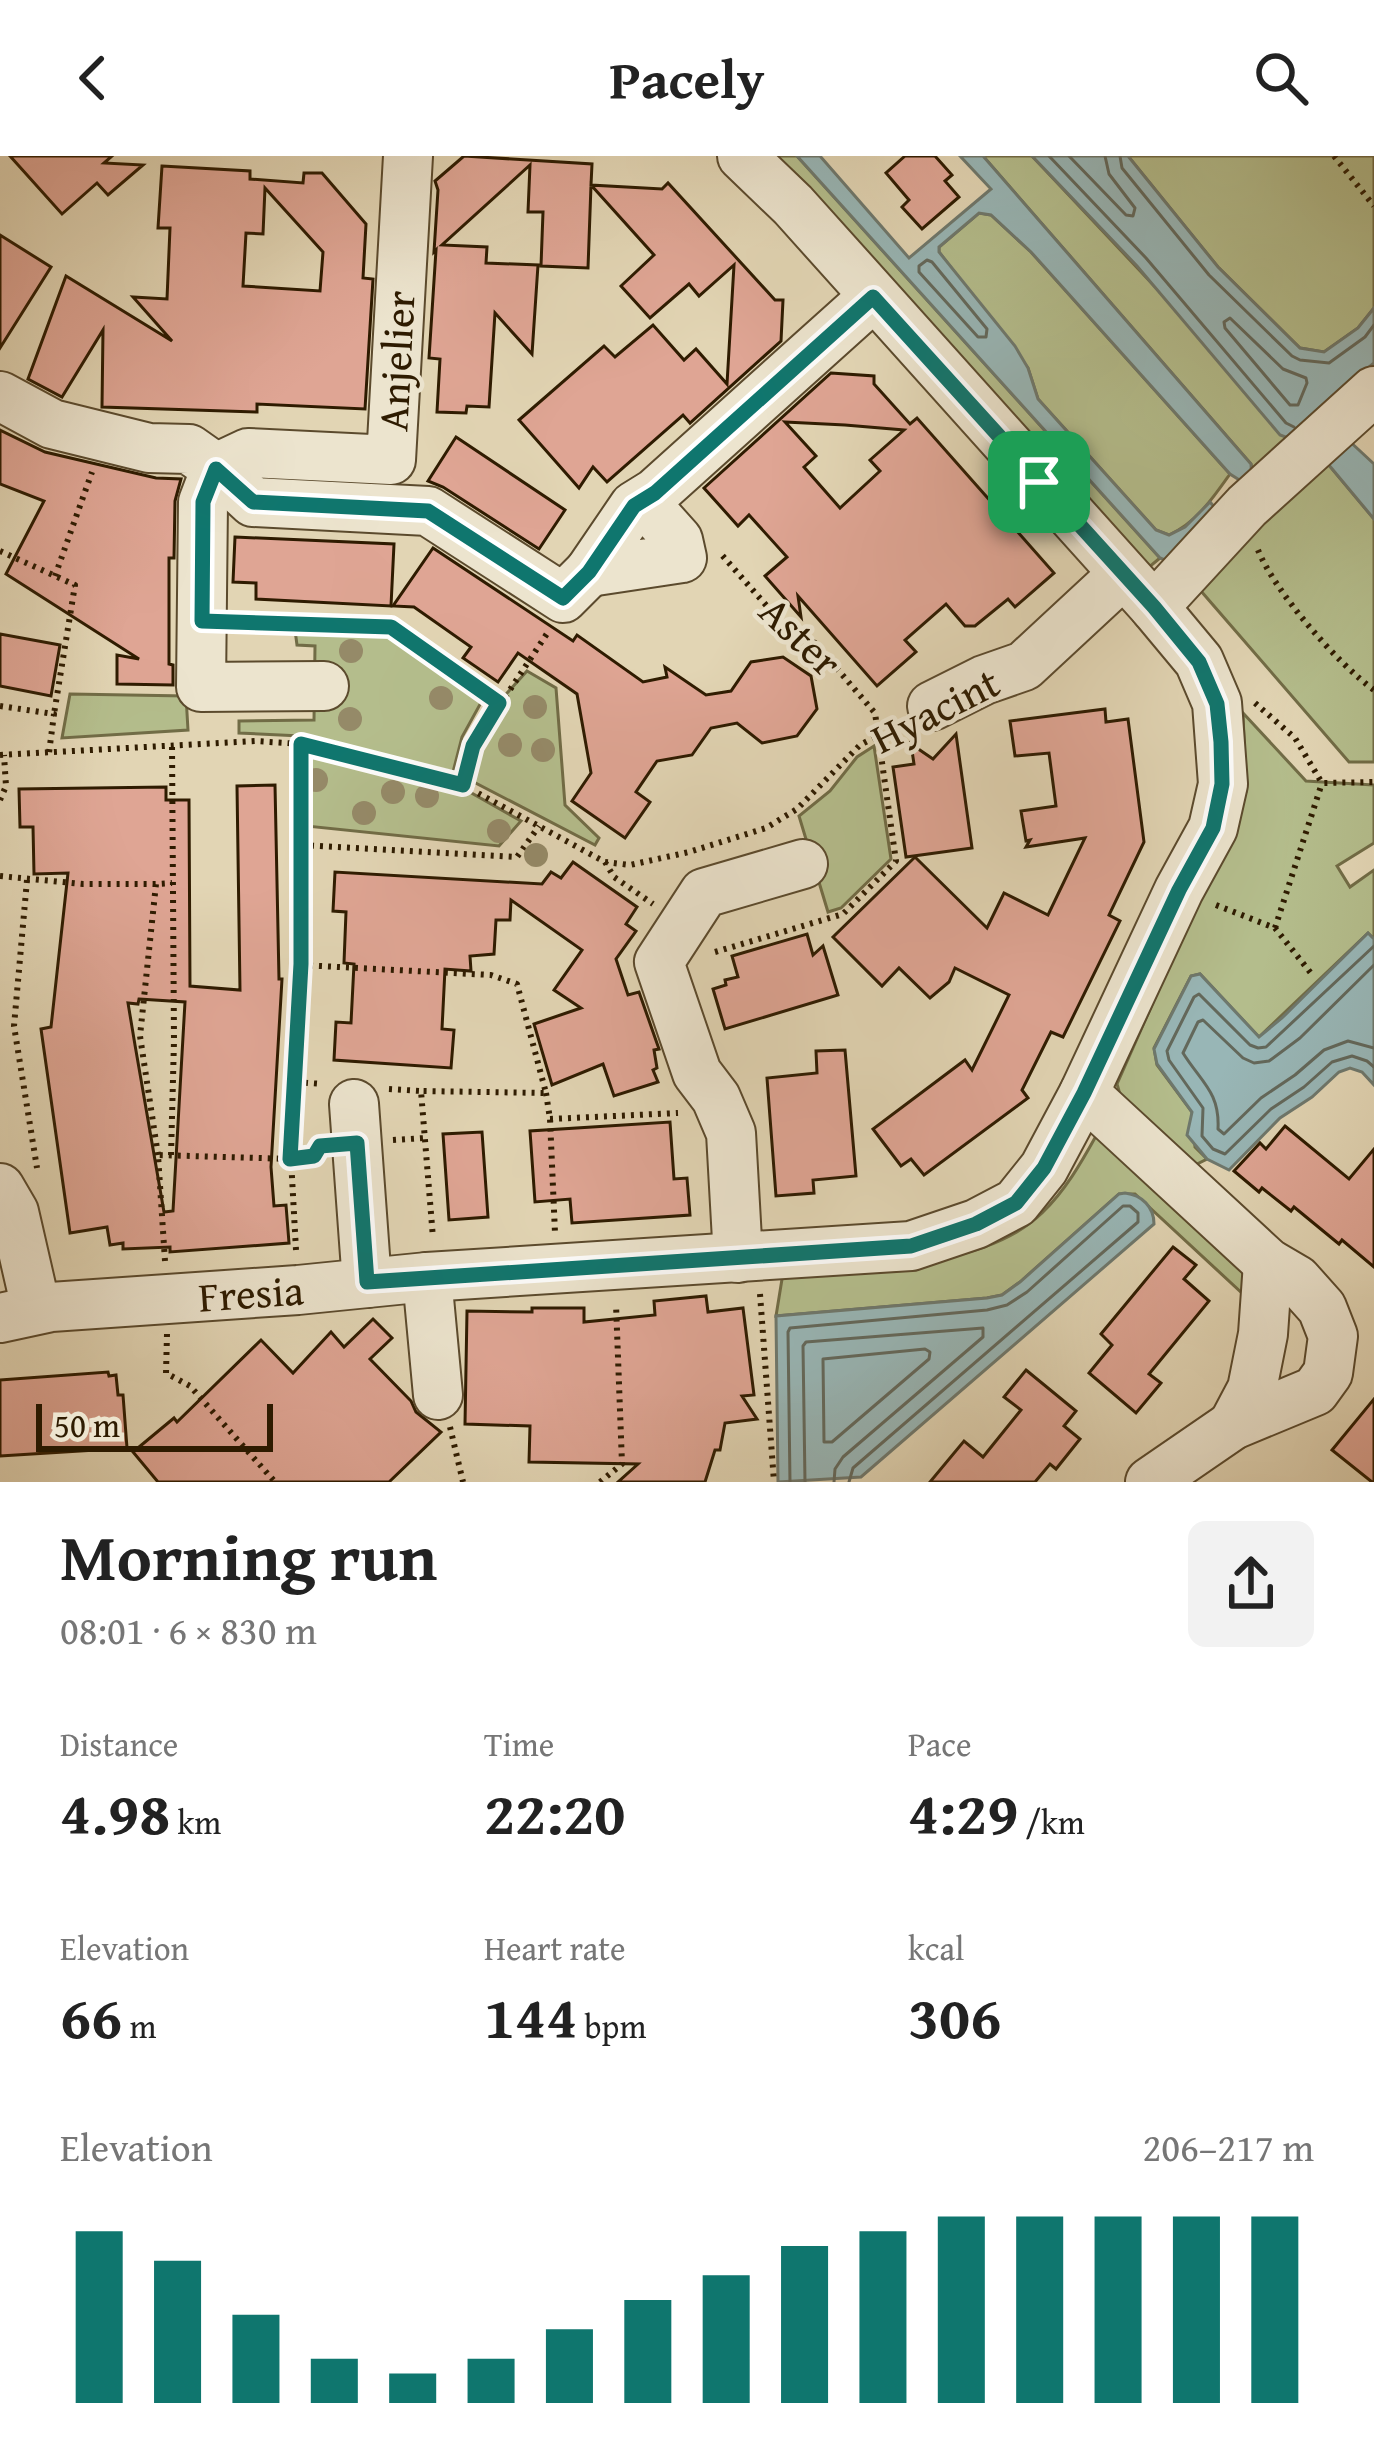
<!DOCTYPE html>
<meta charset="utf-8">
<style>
body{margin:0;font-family:"Gentium Book Plus",serif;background:#f2f2f2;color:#222;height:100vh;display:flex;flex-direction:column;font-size:45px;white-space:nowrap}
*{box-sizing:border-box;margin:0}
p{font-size:39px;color:#767676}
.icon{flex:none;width:66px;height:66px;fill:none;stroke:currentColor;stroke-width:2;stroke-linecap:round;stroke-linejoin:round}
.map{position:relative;height:1326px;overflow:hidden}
.sheet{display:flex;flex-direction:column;background:#fff;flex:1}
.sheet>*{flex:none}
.scale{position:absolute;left:36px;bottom:30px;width:237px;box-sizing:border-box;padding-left:12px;border:6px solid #2e1b00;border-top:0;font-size:33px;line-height:42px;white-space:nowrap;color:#2e1b00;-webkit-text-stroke:9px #ece4ce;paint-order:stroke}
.pin{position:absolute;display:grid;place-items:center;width:102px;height:102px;color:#fff;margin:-51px;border-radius:24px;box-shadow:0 6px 18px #0006}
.round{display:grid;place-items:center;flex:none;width:126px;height:126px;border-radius:18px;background:#f2f2f2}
.summary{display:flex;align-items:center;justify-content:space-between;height:204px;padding:0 60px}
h1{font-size:66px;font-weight:700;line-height:90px}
.metrics{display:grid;grid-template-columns:repeat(3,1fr);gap:18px;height:204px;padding:12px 60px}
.metrics div{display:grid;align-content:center}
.metrics b{font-size:60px;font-weight:700}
.metrics small{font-size:33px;font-weight:400}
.metrics p{font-size:33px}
.chart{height:336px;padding:24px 60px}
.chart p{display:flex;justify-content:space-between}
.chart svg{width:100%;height:216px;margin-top:12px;stroke:#0f766e;stroke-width:6}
header{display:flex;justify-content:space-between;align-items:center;height:156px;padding:0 60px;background:#fff;font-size:54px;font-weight:700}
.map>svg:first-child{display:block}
.green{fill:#b4bd8c;stroke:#716c46;stroke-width:3}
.water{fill:#98b6b6;stroke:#6e786d;stroke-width:3}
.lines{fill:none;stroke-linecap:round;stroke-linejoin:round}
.shore{stroke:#63685b;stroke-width:3}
.building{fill:#dfa594;stroke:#2e1b00;stroke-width:3;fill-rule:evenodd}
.minor-casing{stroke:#5b4a2d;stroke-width:52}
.path{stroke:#2e1b00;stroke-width:6;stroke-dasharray:3 6;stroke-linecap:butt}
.minor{stroke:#ece4ce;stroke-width:48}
.tree{fill:#958a68}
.route-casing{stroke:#fff;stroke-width:24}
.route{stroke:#0f766e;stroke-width:15}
.labels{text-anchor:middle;stroke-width:9;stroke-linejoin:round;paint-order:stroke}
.street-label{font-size:42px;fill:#2e1b00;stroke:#ece4ce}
</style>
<header><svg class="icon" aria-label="back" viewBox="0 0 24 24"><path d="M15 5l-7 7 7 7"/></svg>Pacely<svg class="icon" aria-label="search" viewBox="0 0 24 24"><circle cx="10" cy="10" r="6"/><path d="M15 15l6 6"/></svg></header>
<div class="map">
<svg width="1374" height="1326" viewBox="0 0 1374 1326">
<rect width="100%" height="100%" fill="#e2d5b4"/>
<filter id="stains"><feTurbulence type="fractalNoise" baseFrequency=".00167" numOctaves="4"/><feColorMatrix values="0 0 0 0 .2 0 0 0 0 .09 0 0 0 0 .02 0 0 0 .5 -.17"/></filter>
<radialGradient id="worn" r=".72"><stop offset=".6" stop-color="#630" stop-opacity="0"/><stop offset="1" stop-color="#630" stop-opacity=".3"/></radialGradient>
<!-- green -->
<g class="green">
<path d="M766 0H797L1160 402 1142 417Z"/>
<path d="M983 0H1032L1302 287 1253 316 1251 308Z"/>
<path d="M1128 0H1374V152L1358 172 1324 196 1300 192 1218 111Z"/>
<path d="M979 57 991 59 1031 96 1230 318C1213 342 1197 366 1169 379L1156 374 1038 243 1028 212 939 96V91Z"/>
<path d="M1318 296 1374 363V606H1349L1188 420Z"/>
<path d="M295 474 396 478 483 543 462 581 453 616 301 580 239 577V565L314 564 315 490 297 489Z"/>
<path d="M527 515 556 532 565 649 599 682 595 689 468 623 499 546Z"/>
<path d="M70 538 186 540 188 574 62 582Z"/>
<path d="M1243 557 1306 625 1374 629V687L1337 710 1350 731 1374 714V783L1368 777 1259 881 1200 818 1191 820 1154 892 1157 909 1192 956 1195 991 1207 1003 1185 1014 1123 949 1117 928 1246 636Z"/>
<path d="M874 590 891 703 841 752 828 756 799 660 830 635 857 601Z"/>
<path d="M304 595 459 630 521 665 499 690 306 670Z"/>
<path d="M1096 980 1248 1107 1257 1151 1135 1038H1119L1020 1126 1002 1139 987 1142 776 1160 783 1117C863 1110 982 1115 1042 1057 1065 1035 1081 1007 1096 980Z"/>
</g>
<!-- water -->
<g class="water">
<path d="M797 0H820L909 102 991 33 960 0H983L1251 308 1252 332 1230 318 1031 96 991 59 979 57 939 91V96L1015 190 1028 212 1038 243 1156 374 1169 379 1185 371 1210 346 1222 360 1170 406 1160 402Z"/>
<path d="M1032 0H1128L1218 111 1300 192 1324 196 1358 172 1374 152V207L1329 244 1323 266 1302 287 1280 279 1137 110Z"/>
<path d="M1345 281 1374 308V363L1318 296Z"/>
<path d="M1368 777 1374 783V929L1362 916 1350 912 1339 916 1312 941 1280 962 1229 1014 1207 1003 1187 979 1192 956 1157 908 1154 893 1191 820 1200 818 1259 881 1282 862Z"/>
<path d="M1125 1037C1142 1039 1154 1051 1154 1068L861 1321 778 1326 776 1160 987 1142 1002 1139 1020 1126 1119 1038Z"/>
</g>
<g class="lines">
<!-- shore -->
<g class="shore">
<path d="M1049 0 1146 102 1286 267 1294 271"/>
<path d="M1069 0 1126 59 1133 60 1135 52 1109 18 1105 0"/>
<path d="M1120 0 1122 12 1209 119 1292 200 1300 204 1329 207 1365 181 1374 169"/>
<path d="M927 104 932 106 987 173 986 181H978L919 116V110Z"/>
<path d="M1230 162 1283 213 1306 222 1307 227 1298 249H1290L1225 172 1224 166Z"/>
<path d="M1374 790 1266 891 1258 892 1250 889 1199 838 1194 841 1167 895 1169 904 1203 952 1202 980 1213 993 1225 998 1271 953 1304 931 1332 906 1352 900 1367 905 1374 911"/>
<path d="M1374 809 1300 882 1269 905 1254 907 1243 902 1203 864 1198 866 1183 897C1201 926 1220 936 1218 973L1224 978 1261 942 1295 919 1324 894 1348 885 1374 892"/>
<path d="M925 1193 930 1196 929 1203 832 1286H824L823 1203Z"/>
<path d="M790 1326 788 1176 790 1172 987 1154 1007 1149 1027 1136 1123 1050H1130L1138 1057V1066L853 1312 849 1326"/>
<path d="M805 1326 803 1190 806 1186 983 1172V1181L843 1301 835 1313 834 1326"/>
</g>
</g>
<!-- building -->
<g class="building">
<path d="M10 0H112L104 7 143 9 108 39 97 27 62 58Z"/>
<path d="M464 0 592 8 591 29 662 33 668 27 775 144H783L781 185 690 267 683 259 607 326 593 311 579 332 519 264 604 190 615 201 653 169 684 204 696 193 727 228 734 109 699 140 689 128 650 162 621 130 654 99 591 29 588 112 541 110 543 56H528L530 9 442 89 487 91 486 107 538 109 532 198 495 157 489 251 467 250 466 257 437 256 440 203 429 202 436 94 434 96 438 34 435 25Z"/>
<path d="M905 0H935L952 19 945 25 959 41 922 73 902 51 909 44 886 17Z"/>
<path d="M162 10 250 15V23L303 27 304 17H322L366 68 363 122 373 123 365 253 257 248V256L102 251 103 174 62 241 28 223 66 120 172 185 133 141 167 143 170 72H158ZM265 32 323 96 320 135 243 130 246 77 263 78Z"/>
<path d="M0 79 51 111 0 192Z"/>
<path d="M831 217 874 220V228L910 268 917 262 1054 417 1015 451 1008 443 975 470H965L946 448 905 484 916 496 877 530 798 440 801 461 765 420 787 401 749 359 738 370 704 332ZM785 266 845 269 904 274 870 304 880 315 840 352 804 311 816 300Z"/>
<path d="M0 274 45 296 156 322 181 323 175 345 174 402H169V508L173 509V529L117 528V499L139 503 6 418 44 345 0 328Z"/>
<path d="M456 281 565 354 539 393 443 331 428 325Z"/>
<path d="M235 381 394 388 391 450 256 443V427L233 426Z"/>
<path d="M433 392 573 485 577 479 643 526 667 521 665 511 706 539 731 535 751 506 783 501 811 520 817 553 797 580 762 587 737 567 711 572 692 599 657 605 636 636 650 646 625 682 572 645 591 617 577 538 518 497 498 526 463 502 471 491 414 451 393 450Z"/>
<path d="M0 478 60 489 51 540 0 530Z"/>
<path d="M1105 553 1106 566 1128 563 1144 686 1109 759 1120 765 1063 881 1051 876 1022 934 1028 942 924 1019 911 1003 901 1010 873 973 965 904 972 914 1009 839 955 812 949 826 930 842 899 812 882 830 833 781 915 701 987 772 1004 737 1048 759 1085 682 1026 691 1030 684 1026 685 1021 655 1056 650 1049 597 1015 600 1010 565Z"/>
<path d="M956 578 972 692 906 701 893 611 914 608 911 588 933 603Z"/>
<path d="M275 629 279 823H282L271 1011 274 1050 286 1049 289 1087 170 1096V1091L123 1093V1087L110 1089 107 1071 70 1077 41 873 51 871 68 717 34 718 33 671H20L19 633 166 631V644H189L190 830 240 834 237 630ZM139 843 185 846 173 1055 164 1056 135 889 128 847 138 848Z"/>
<path d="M573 706 637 751 626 768 636 775 616 803 628 839 639 836 659 893 654 894 657 912 653 914 658 926 614 940 603 908 552 929 534 868 581 852 554 834 582 794 511 744 510 764H496L494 798 470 800 471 815 445 813 442 873 454 874 451 912 334 904 336 866 351 867 354 808 344 807 346 756 333 755 335 716 542 728 551 716 561 722Z"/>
<path d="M807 778 813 799 823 790 838 839 725 873 713 833 726 829 725 824 738 821 732 800Z"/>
<path d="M845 894 856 1020 813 1024 814 1037 776 1040 767 922 817 917 816 895Z"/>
<path d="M670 966 674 1023 687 1022 690 1059 572 1067 570 1043 535 1046 530 975Z"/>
<path d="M1285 970 1349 1023 1374 993V1111L1342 1084 1339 1088 1294 1051 1291 1055 1262 1032 1259 1036 1234 1015 1260 987 1266 993Z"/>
<path d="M482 976 488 1061 449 1064 443 978Z"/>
<path d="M1173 1091 1196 1109 1184 1123 1209 1145 1149 1218 1161 1227 1136 1257 1089 1217 1112 1189 1101 1178Z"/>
<path d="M706 1140 708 1156 743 1152 754 1239 742 1240 757 1263 725 1267 720 1294H715L705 1326H618L638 1308 529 1306 530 1270 465 1268 467 1155 532 1156V1152H584V1166L655 1159 654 1145Z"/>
<path d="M373 1163 392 1182 370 1203 411 1245 416 1256 441 1276 389 1326H158L133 1296 174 1262 177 1266 261 1184 293 1217 331 1176 344 1191Z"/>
<path d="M1026 1214 1076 1255 1064 1270 1080 1283 1056 1313 1050 1308 1035 1326H930L964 1285 983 1301 1021 1254 1004 1241Z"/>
<path d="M108 1216 109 1220 116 1219 118 1239H123L127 1292 0 1300V1224Z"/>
<path d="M1374 1243V1326H1372L1332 1294Z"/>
</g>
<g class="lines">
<defs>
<g id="minor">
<path d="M0 240 52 268 149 292 189 293 216 312 253 346 428 355 563 442 589 416"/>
<path d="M643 345 678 384 682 402 589 416 634 350 655 337 873 141"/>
<path d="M1154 451 1247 350 1374 235"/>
<path d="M324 530 201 531 203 346 216 312 248 297 391 304 408 0"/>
<path d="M932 550 984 524 1024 510 1122 419"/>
<path d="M1084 937 1268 1107 1297 1124 1322 1152 1333 1180 1328 1217 1315 1235 1233 1269 1150 1326"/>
<path d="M354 948 367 1127"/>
<path d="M0 1032 14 1056 36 1152"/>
<path d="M738 1102 731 977 716 942 697 917 659 806 704 737 803 708"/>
<path d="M427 1121 438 1239"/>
<path d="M0 1162 51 1151 298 1134 427 1121 911 1090 976 1068 1016 1047 1044 1012 1084 937 1179 734 1213 672 1223 628 1217 547 1199 505 1154 451 793 49 742 0"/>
<path d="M1233 1269 1252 1233 1263 1178 1268 1107"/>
</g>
</defs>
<!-- minor casing -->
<use href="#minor" class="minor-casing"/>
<!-- path -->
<g class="path">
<path d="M1334 0 1374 50"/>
<path d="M1258 394C1275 436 1337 507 1374 534"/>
<path d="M0 395 75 429 54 558"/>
<path d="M55 420 92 316"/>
<path d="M239 466 391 471 499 547"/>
<path d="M1255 547 1295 582 1322 627 1374 626"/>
<path d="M0 550 54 558 49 597"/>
<path d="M0 599 255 585 301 588 463 629 605 706 630 709 689 696 766 672 797 653 860 589 900 568"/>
<path d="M463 629 473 590 548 476"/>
<path d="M0 644 6 630 4 599"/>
<path d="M302 689 517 701 539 670"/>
<path d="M605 706 614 721 653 748"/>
<path d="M0 720 83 728H156"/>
<path d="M27 724 14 870 37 1012"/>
<path d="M1216 749 1275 772 1314 821"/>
<path d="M1275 772 1322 627"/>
<path d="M715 796 843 758 896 705 875 557 815 487 787 473 721 398"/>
<path d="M301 809 491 819 517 828 546 937 421 935 433 1082"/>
<path d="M296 926 322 928"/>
<path d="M389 933 421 935"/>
<path d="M546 937 550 963 555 1077"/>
<path d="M550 963 678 957"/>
<path d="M393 984 425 982"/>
<path d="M158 999 140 880 156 728 172 727"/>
<path d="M171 999 174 885 172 589"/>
<path d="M296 1094 291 1003 301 809V588"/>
<path d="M165 1105 158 999 291 1003 314 1000 317 995"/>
<path d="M760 1138 774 1326"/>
<path d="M167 1178 166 1217 190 1230 275 1326"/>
<path d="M450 1271 463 1326"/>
<path d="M600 1326 622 1308 616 1148"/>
</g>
<!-- minor -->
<use href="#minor" class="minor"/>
</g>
<!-- trees -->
<g class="tree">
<circle cx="351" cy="495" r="12"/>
<circle cx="441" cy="542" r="12"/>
<circle cx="535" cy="551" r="12"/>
<circle cx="350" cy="563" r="12"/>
<circle cx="510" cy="589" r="12"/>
<circle cx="543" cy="594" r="12"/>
<circle cx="316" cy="624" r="12"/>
<circle cx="393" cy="636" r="12"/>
<circle cx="427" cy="640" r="12"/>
<circle cx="364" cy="657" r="12"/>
<circle cx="499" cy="675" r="12"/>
<circle cx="536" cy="699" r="12"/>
</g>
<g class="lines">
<defs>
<path id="route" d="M873 141 1154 451 1199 506 1217 548 1221 586 1222 628 1213 672 1179 734 1084 937 1044 1012 1016 1047 976 1068 911 1090 367 1126 357 987 320 990 314 1000 290 1003 301 808V588L463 629 473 590 499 547 391 471 202 465 203 346 216 313 253 346 428 355 563 442 589 416 634 350 655 337Z"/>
</defs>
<!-- route casing -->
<use href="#route" class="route-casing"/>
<!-- route -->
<use href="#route" class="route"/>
</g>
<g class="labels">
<!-- street labels -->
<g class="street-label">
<text transform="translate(396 205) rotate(-87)" y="15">Anjelier</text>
<text transform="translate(801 480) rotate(44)" y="15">Aster</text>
<text transform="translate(935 554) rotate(-27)" y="15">Hyacint</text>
<text transform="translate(251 1137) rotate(-4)" y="15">Fresia</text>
</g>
</g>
<rect width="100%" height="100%" filter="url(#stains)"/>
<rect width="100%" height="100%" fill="url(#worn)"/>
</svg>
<div class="scale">50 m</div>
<div class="pin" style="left:1039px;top:326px;background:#1e9e55"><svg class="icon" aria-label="arrive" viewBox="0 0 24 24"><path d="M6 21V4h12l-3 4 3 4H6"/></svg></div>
</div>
<section class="sheet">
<div class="summary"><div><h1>Morning run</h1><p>08:01 · 6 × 830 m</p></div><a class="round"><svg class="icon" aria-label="share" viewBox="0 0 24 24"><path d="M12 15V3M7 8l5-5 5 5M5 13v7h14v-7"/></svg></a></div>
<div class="metrics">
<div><p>Distance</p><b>4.98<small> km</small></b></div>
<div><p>Time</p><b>22:20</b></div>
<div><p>Pace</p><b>4:29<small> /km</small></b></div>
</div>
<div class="metrics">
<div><p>Elevation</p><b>66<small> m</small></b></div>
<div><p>Heart rate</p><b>144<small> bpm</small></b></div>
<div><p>kcal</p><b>306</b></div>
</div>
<div class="chart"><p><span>Elevation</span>206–217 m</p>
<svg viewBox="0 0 160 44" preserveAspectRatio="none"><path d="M5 44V9M15 44V15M25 44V26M35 44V35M45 44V38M55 44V35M65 44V29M75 44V23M85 44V18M95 44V12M105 44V9M115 44V6M125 44V6M135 44V6M145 44V6M155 44V6"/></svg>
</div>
</section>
